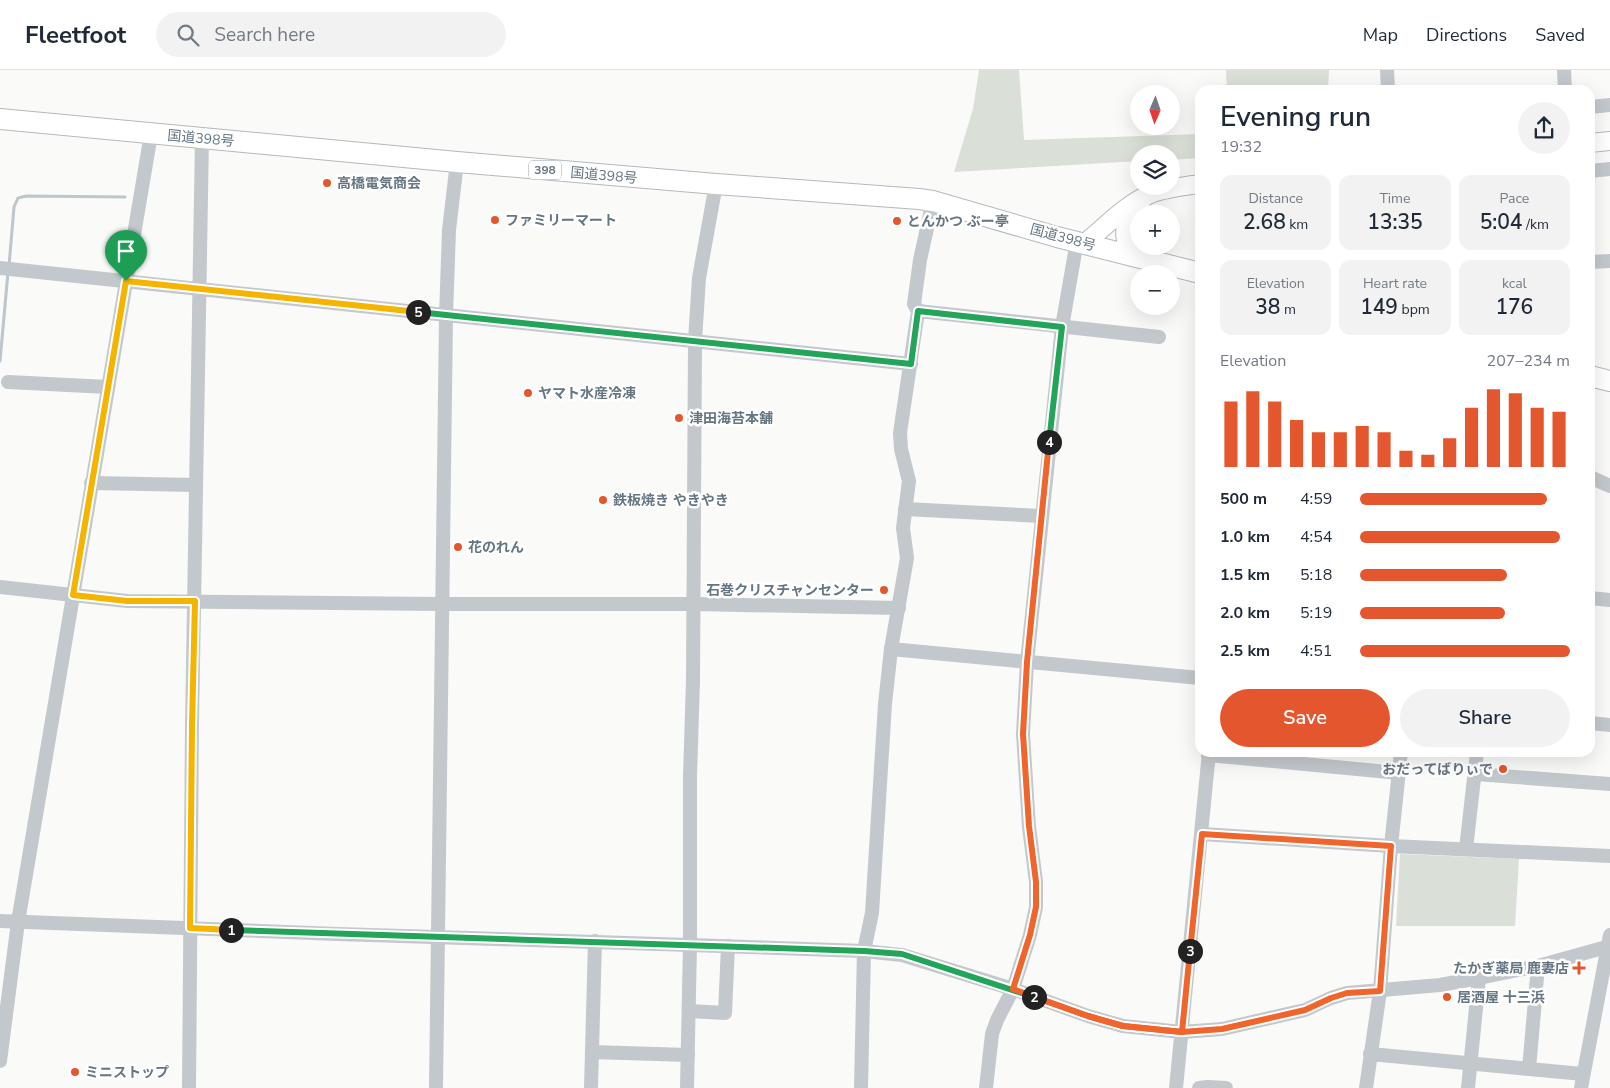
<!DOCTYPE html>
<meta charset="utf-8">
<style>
body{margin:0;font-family:"Nunito Sans","Noto Sans JP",sans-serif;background:#f2f2f3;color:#1f2937;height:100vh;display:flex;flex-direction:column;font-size:19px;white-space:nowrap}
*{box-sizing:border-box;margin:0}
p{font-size:16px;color:#747a83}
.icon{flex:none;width:28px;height:28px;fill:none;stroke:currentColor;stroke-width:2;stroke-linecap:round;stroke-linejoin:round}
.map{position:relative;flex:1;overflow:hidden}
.drawer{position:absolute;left:1195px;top:15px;width:400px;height:672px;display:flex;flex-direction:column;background:#fff;border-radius:15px;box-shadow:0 5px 20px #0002}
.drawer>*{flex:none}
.needle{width:32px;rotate:182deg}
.tools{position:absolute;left:1130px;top:15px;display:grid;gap:10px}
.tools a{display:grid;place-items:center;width:50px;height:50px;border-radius:50%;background:#fff;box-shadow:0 5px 20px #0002;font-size:25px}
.pin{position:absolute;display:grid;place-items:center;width:42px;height:42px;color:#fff;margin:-51px -21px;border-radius:50% 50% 50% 0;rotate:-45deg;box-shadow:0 0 5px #0007}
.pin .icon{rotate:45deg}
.km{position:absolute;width:25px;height:25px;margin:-12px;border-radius:50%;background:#222;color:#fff;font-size:14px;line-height:25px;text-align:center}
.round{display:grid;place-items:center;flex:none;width:52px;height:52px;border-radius:26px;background:#f2f2f3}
.head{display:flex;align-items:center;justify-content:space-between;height:85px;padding:0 25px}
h1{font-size:28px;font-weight:600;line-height:38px}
.metrics{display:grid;grid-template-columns:repeat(3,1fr);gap:8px;height:85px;padding:5px 25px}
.metrics div{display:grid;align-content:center;border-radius:12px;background:#f2f2f3;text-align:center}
.metrics b{font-size:21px;font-weight:600}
.metrics small{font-size:14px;font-weight:400}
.metrics p{font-size:14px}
.chart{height:140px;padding:10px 25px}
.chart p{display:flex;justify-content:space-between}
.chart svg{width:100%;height:90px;margin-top:5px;stroke:#e4572e;stroke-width:6}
.button{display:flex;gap:10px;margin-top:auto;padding:10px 25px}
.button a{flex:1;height:58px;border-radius:30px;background:#e4572e;color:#fff;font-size:20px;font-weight:600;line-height:58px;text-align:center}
.button a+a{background:#f2f2f3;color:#1f2937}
ul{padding:0 25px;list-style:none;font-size:16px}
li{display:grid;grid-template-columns:80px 60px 1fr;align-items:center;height:38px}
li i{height:12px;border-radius:6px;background:#e4572e}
header{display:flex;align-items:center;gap:30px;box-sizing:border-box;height:70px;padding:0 25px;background:#fff;border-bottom:1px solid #e0e1e3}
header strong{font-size:24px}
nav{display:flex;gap:28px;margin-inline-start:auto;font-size:18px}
.search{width:350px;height:45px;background:#f2f2f3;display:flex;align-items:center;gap:12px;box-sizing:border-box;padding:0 18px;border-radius:28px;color:#747a83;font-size:19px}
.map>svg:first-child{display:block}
.green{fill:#dadfd7}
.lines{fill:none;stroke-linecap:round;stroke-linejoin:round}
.stream{stroke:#bbc7cb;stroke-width:3}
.major-casing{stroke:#b5babe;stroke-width:20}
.highway-casing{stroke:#b4b9bd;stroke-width:22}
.minor{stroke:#c3c8cc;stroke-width:14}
.major{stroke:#fff;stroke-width:18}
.highway{stroke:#fff;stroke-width:20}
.split-1-casing{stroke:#fff;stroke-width:10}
.split-2-casing{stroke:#fff;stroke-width:10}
.split-3-casing{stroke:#fff;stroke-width:10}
.split-4-casing{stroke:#fff;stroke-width:10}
.split-5-casing{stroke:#fff;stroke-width:10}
.split-6-casing{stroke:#fff;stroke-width:10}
.split-1{stroke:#f5b400;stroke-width:6}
.split-2{stroke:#22a559;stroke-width:6}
.split-3{stroke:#f0652b;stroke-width:6}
.split-4{stroke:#f0652b;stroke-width:6}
.split-5{stroke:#22a559;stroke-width:6}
.split-6{stroke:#f5b400;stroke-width:6}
.poi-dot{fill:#e4572e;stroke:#fff;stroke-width:2}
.labels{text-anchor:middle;stroke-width:5;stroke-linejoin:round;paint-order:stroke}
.shield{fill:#fff;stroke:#939fa8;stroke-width:1}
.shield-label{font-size:12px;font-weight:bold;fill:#657683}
.street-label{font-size:14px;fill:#657683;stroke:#fff}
.poi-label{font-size:14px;font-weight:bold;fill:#657683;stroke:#fff;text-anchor:start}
</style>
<header>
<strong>Fleetfoot</strong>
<div class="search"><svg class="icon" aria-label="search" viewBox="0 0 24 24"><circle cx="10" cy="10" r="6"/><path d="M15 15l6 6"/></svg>Search here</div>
<nav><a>Map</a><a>Directions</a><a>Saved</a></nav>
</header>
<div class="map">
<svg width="1610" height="1018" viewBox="0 0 1610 1018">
<rect width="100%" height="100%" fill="#fafaf8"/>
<!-- green -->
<g class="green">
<path d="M979 0H1019L1024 70 1200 64V88L1171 90V84H1139V91L954 102 973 39Z"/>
<path d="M1226 0H1329L1328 20H1227Z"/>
<path d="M1400 784 1519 789 1515 856H1396Z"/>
</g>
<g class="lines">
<!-- stream -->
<g class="stream">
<path d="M9 196 14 137 18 128 26 126 125 127"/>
<path d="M0 291 8 202"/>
</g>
<defs>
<g id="major">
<path d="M1590 73 1610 71"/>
<path d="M1085 173C1106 156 1125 135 1150 124 1166 118 1184 116 1200 114"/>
<path d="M1130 185C1126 175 1122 158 1129 148 1132 144 1137 140 1141 137"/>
</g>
<g id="highway">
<path d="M0 49 457 92 716 114 919 129 933 131 1057 167 1200 203"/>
<path d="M1590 306 1610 311"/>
</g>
</defs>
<!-- major casing -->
<use href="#major" class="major-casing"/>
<!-- highway casing -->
<use href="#highway" class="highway-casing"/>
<!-- minor -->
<g class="minor">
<path d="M1387 0 1388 20"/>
<path d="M1564 0 1565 20"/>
<path d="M1590 37 1610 35"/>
<path d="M1590 101 1610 99"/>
<path d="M1590 192 1610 191"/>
<path d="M0 198 911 294"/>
<path d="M918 241 1159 267"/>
<path d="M8 312 108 317"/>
<path d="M1590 407 1610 416"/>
<path d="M91 413 196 415"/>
<path d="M905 439 1041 446"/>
<path d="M0 517 127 531 443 534H693L899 538"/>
<path d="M1590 528 1610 530"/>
<path d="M891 579 1200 608"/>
<path d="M1590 653 1610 655"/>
<path d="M1208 685 1399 703"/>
<path d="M1475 704 1610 714"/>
<path d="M1202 764 1391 776 1610 786"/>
<path d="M1466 779 1477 682"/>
<path d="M0 851 338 864 690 875 864 881 902 885 1013 919 1088 946 1123 956 1182 962 1222 959 1305 940 1331 928 1347 923 1440 915 1479 908 1538 896 1610 876"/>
<path d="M689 941 725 943 728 876"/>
<path d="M592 982 688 985"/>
<path d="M1370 984 1583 1004"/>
<path d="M0 991 18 852 151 64"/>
<path d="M1529 999 1538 896"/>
<path d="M189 1018 192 655 202 68"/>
<path d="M436 1018 446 246 449 160 457 92"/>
<path d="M591 1018 595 871"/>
<path d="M687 1018 690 875V707L693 610 695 271 699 208 716 114"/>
<path d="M861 1018 864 881 872 843 885 634 891 579 907 488 903 458 909 411 901 379 900 363 918 241 914 234 920 190 933 131"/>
<path d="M986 1018 992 964 997 950 1013 919 1030 865 1036 837V812L1029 757 1023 664 1027 592 1062 257 1077 171"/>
<path d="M1176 1018 1209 682"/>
<path d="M1199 1018 1208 1017 1226 1018"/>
<path d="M1366 1018 1380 921 1391 776 1401 682"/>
<path d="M1468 1018 1479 908"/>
<path d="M1581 1018 1610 865"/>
</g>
<!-- major -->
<use href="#major" class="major"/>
<!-- highway -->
<use href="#highway" class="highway"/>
</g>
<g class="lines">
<defs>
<path id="split-1" d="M126 211 73 525 127 531H195L192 655 190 858 231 860"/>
<path id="split-2" d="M231 860 864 881 902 884 1034 927"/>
<path id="split-3" d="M1034 927 1088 946 1123 956 1182 962 1222 959 1305 940 1331 928 1347 923 1380 921 1391 776 1202 764 1190 881"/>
<path id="split-4" d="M1049 372 1027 592 1023 664 1029 756 1036 812V837L1030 865 1013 919 1088 946 1123 956 1182 962 1190 881"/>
<path id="split-5" d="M418 242 911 294 918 241 1062 257 1049 372"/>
<path id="split-6" d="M126 211 418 242"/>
</defs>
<!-- split-1 casing -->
<use href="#split-1" class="split-1-casing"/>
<!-- split-2 casing -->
<use href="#split-2" class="split-2-casing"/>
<!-- split-3 casing -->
<use href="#split-3" class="split-3-casing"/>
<!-- split-4 casing -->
<use href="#split-4" class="split-4-casing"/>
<!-- split-5 casing -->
<use href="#split-5" class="split-5-casing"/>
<!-- split-6 casing -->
<use href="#split-6" class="split-6-casing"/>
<!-- split-1 -->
<use href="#split-1" class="split-1"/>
<!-- split-2 -->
<use href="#split-2" class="split-2"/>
<!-- split-3 -->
<use href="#split-3" class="split-3"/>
<!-- split-4 -->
<use href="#split-4" class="split-4"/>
<!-- split-5 -->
<use href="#split-5" class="split-5"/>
<!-- split-6 -->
<use href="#split-6" class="split-6"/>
</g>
<!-- markers -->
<g class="poi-dot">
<circle cx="327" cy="113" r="5"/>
<circle cx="495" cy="150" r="5"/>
<circle cx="897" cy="151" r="5"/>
<circle cx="528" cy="323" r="5"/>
<circle cx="679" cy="348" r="5"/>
<circle cx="603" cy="430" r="5"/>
<circle cx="458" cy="477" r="5"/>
<circle cx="884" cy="520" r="5"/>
<circle cx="1503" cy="699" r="5"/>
<path d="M1576.5 890.5h5v5h5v5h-5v5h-5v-5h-5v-5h5z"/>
<circle cx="1447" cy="927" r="5"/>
<circle cx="75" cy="1002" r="5"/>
</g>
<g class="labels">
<!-- shield labels -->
<rect class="shield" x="529" y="90.5" width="32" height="19" rx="4"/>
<g class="shield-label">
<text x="545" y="104">398</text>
</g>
<!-- street labels -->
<g class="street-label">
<text transform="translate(201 68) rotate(5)" y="5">国道398号</text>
<text transform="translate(604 105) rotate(5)" y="5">国道398号</text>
<text transform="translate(1063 167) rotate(15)" y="5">国道398号</text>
</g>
<!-- poi labels -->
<g class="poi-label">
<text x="337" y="118">高橋電気商会</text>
<text x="505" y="155">ファミリーマート</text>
<text x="907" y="156">とんかつ ぶー亭</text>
<text x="538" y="328">ヤマト水産冷凍</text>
<text x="689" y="353">津田海苔本舗</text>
<text x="613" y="435">鉄板焼き やきやき</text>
<text x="468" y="482">花のれん</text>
<text x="874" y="525" text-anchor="end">石巻クリスチャンセンター</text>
<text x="1493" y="704" text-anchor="end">おだってばりぃで</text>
<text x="1569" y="903" text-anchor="end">たかぎ薬局 鹿妻店</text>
<text x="1457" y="932">居酒屋 十三浜</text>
<text x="85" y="1007">ミニストップ</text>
</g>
</g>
</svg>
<div class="tools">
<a><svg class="needle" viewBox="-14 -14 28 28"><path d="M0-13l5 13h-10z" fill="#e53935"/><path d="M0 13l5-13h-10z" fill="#747a83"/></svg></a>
<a><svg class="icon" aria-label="layers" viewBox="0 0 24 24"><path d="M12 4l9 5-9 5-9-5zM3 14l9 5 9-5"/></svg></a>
<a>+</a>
<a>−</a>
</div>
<div class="pin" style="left:126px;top:211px;background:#1e9e55"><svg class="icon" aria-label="arrive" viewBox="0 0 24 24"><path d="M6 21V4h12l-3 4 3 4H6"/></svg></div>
<b class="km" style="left:231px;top:860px">1</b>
<b class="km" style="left:1034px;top:927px">2</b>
<b class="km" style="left:1190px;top:881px">3</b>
<b class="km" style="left:1049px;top:372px">4</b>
<b class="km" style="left:418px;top:242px">5</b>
<section class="drawer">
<div class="head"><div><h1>Evening run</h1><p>19:32</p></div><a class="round"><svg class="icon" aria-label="share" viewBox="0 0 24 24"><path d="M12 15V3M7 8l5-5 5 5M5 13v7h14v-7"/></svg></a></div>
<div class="metrics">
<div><p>Distance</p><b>2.68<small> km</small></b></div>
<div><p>Time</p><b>13:35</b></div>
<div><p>Pace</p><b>5:04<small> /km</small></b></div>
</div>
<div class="metrics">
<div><p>Elevation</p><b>38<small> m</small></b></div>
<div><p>Heart rate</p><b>149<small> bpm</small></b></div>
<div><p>kcal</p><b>176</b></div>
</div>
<div class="chart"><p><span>Elevation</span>207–234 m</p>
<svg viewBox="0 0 160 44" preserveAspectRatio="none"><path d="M5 44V12M15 44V7M25 44V12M35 44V21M45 44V27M55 44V27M65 44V24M75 44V27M85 44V36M95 44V38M105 44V30M115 44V15M125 44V6M135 44V8M145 44V15M155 44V17"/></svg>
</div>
<ul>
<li><b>500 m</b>4:59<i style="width:89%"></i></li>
<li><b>1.0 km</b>4:54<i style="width:95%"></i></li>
<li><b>1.5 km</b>5:18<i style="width:70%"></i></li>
<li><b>2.0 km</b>5:19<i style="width:69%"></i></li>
<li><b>2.5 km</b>4:51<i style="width:100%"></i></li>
</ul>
<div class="button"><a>Save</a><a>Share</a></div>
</section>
</div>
